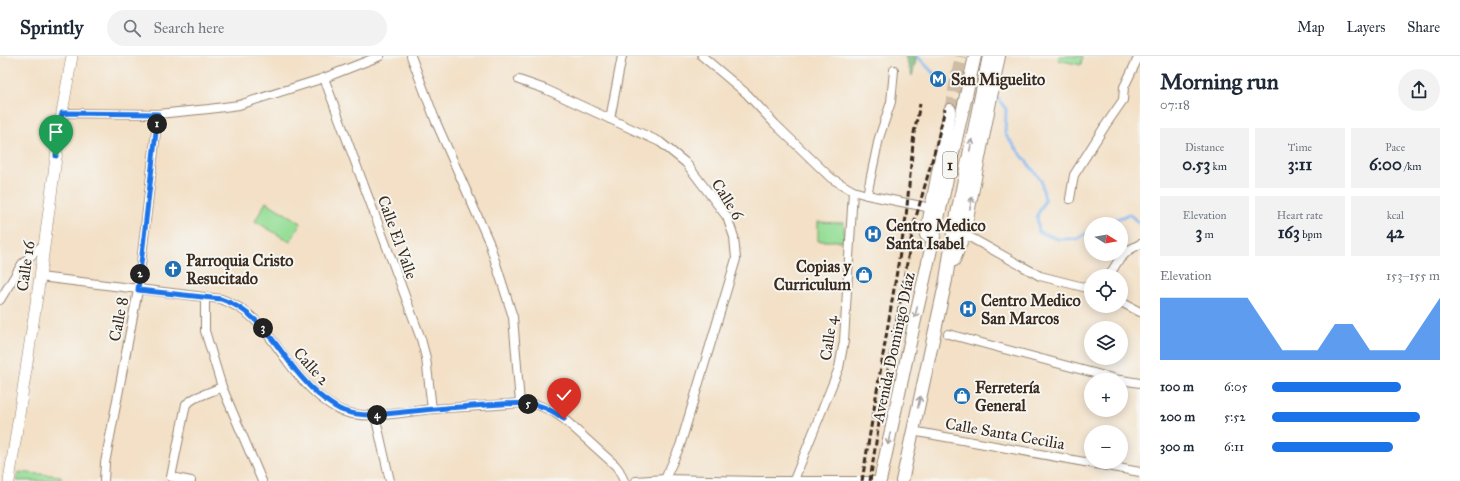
<!DOCTYPE html>
<meta charset="utf-8">
<style>
body{margin:0;font-family:"IM FELL Great Primer",serif;background:#f2f2f3;color:#1f2937;height:100vh;display:flex;flex-direction:column;font-size:15px;white-space:nowrap}
*{box-sizing:border-box;margin:0}
p{font-size:13px;color:#747a83}
.icon{flex:none;width:22px;height:22px;fill:none;stroke:currentColor;stroke-width:2;stroke-linecap:round;stroke-linejoin:round}
.map{position:relative;flex:1;overflow:hidden}
.drawer{display:flex;flex-direction:column;background:#fff;width:320px}
.drawer>*{flex:none}
.needle{width:26px;rotate:101deg}
.buttons{position:absolute;left:1084px;top:161px;display:grid;gap:8px}
.buttons a{display:grid;place-items:center;width:44px;height:44px;border-radius:50%;background:#fff;box-shadow:0 2px 10px #0003;font-size:20px}
.pin{position:absolute;display:grid;place-items:center;width:34px;height:34px;color:#fff;margin:-41px -17px;border-radius:50% 50% 50% 0;rotate:-45deg;box-shadow:0 0 4px #0007}
.pin .icon{rotate:45deg}
.km{position:absolute;width:20px;height:20px;margin:-10px;border-radius:50%;background:#222;color:#fff;font-size:11px;line-height:20px;text-align:center}
.round{display:grid;place-items:center;flex:none;width:42px;height:42px;border-radius:21px;background:#f2f2f3}
.headline{display:flex;align-items:center;justify-content:space-between;height:68px;padding:0 20px}
h1{font-size:22px;font-weight:700;line-height:30px}
.metrics{display:grid;grid-template-columns:repeat(3,1fr);gap:6px;height:68px;padding:4px 20px}
.metrics div{display:grid;align-content:center;border-radius:0px;background:#f2f2f3;text-align:center}
.metrics b{font-size:17px;font-weight:700}
.metrics small{font-size:11px;font-weight:400}
.metrics p{font-size:11px}
.chart{height:112px;padding:8px 20px}
.chart p{display:flex;justify-content:space-between}
.chart svg{width:100%;height:72px;margin-top:4px;fill:#1a73e8;opacity:.7}
ul{padding:0 20px;list-style:none;font-size:13px}
li{display:grid;grid-template-columns:64px 48px 1fr;align-items:center;height:30px}
li i{height:10px;border-radius:5px;background:#1a73e8}
header{display:flex;align-items:center;gap:24px;box-sizing:border-box;height:56px;padding:0 20px;background:#fff;border-bottom:1px solid #e0e1e3}
header strong{font-size:19px}
nav{display:flex;gap:22px;margin-inline-start:auto;font-size:14px}
.search{width:280px;height:36px;background:#f2f2f3;display:flex;align-items:center;gap:10px;box-sizing:border-box;padding:0 14px;border-radius:22px;color:#747a83;font-size:15px}
main{display:flex;flex:1;min-height:0}
.map>svg:first-child{display:block}
.green{fill:#97de98;stroke:#69845b}
.forest{fill:#79bd80;stroke:#5a744f}
.lines{fill:none;stroke-linecap:round;stroke-linejoin:round}
.stream{stroke:#83b7f1;stroke-width:3}
.primary-tunnel{stroke:#cebca4;stroke-width:12;stroke-dasharray:12 6;stroke-linecap:butt}
.street-casing{stroke:#978572;stroke-width:10}
.secondary-casing{stroke:#978572;stroke-width:12}
.primary-casing{stroke:#978572;stroke-width:14}
.street{stroke:#fff;stroke-width:8}
.secondary{stroke:#fff;stroke-width:11}
.primary{stroke:#fff;stroke-width:12}
.rail{stroke:#3b2a1e;stroke-width:3;stroke-dasharray:6 3;stroke-linecap:butt}
.oneway{stroke:#a79f9a}
.route-casing{stroke:#fff;stroke-width:8}
.route{stroke:#1a73e8;stroke-width:5}
.labels{text-anchor:middle;stroke-width:4;stroke-linejoin:round;paint-order:stroke}
.shield{fill:#f6f6f2;stroke:#73675e;stroke-width:1}
.shield-label{font-size:15px;font-weight:bold;fill:#3b2a1e}
.poi-label{font-size:16px;font-weight:bold;fill:#3b2a1e;stroke:#f6f6f2;text-anchor:start}
.street-label{font-size:16px;fill:#3b2a1e;stroke:#f6f6f2}
</style>
<header>
<strong>Sprintly</strong>
<div class="search"><svg class="icon" aria-label="search" viewBox="0 0 24 24"><circle cx="10" cy="10" r="6"/><path d="M15 15l6 6"/></svg>Search here</div>
<nav><a>Map</a><a>Layers</a><a>Share</a></nav>
</header>
<main>
<div class="map">
<svg width="1140" height="425" viewBox="0 0 1140 425">
<rect width="100%" height="100%" fill="#f6f6f2"/>
<filter id="ink" filterUnits="userSpaceOnUse"><feTurbulence type="fractalNoise" baseFrequency=".025" numOctaves="2"/><feDisplacementMap in="SourceGraphic" scale="8" xChannelSelector="R" yChannelSelector="G"/><feConvolveMatrix kernelMatrix="1 2 1 2 8 2 1 2 1" color-interpolation-filters="sRGB"/></filter>
<filter id="wash" filterUnits="userSpaceOnUse"><feTurbulence type="fractalNoise" baseFrequency=".012" numOctaves="4" result="noise"/><feDisplacementMap in="SourceGraphic" scale="16" xChannelSelector="R" yChannelSelector="G"/><feGaussianBlur stdDeviation="0.9" result="paint"/><feColorMatrix in="noise" values="0 0 0 0 0 0 0 0 0 0 0 0 0 0 0 0 0 1.4 0 .05"/><feComposite in="paint" operator="in"/></filter>
<g filter="url(#wash)">
<rect width="100%" height="100%" fill="#f3e0c6"/>
<!-- green -->
<g class="green">
<path d="M1059 0H1083L1081 9 1058 4Z"/>
<path d="M266 146 301 167 290 186 255 165Z"/>
<path d="M818 166 844 167V185H818Z"/>
<path d="M18 416 61 420V425H17Z"/>
</g>
<!-- forest -->
<path class="forest" d="M905 0H917L912 20Z"/>
<g class="lines">
<!-- stream -->
<g class="stream">
<path d="M917 0 936 20"/>
<path d="M998 43 1006 53 1005 78 1041 124 1045 144 1037 160 1039 176 1058 183H1077L1091 175"/>
<path d="M1106 168 1129 158 1140 168"/>
</g>
</g>
</g>
<g filter="url(#ink)">
<g class="lines">
<!-- primary-tunnel -->
<path class="primary-tunnel" d="M950 54 961 0"/>
<defs>
<g id="street">
<path d="M411 0 436 66 489 186 513 261 520 347"/>
<path d="M702 0 747 38 775 68 831 122 853 135 867 139 931 152"/>
<path d="M324 22 421 283 426 302 432 353"/>
<path d="M519 24 545 33 660 86 686 107 727 161 734 181 736 203 680 390 665 423"/>
<path d="M62 57 158 58 209 53 239 49 324 22 380 0"/>
<path d="M610 63 622 0"/>
<path d="M867 139 879 82 891 46 894 14"/>
<path d="M1070 143 1074 119 1105 70 1123 44 1124 31 1139 0"/>
<path d="M964 178 1040 220 1091 233"/>
<path d="M1109 220 1118 205 1129 194 1140 188"/>
<path d="M40 221 221 243C255 255 268 279 288 306 302 325 320 345 342 355 368 365 406 355 433 353 458 351 484 350 509 348L520 347 538 349 552 355 564 363 615 409 619 414 624 425"/>
<path d="M205 241V275L222 331 262 425"/>
<path d="M0 244 22 208 44 188"/>
<path d="M1121 246 1140 256"/>
<path d="M948 278 1120 324"/>
<path d="M1121 324 1140 327"/>
<path d="M375 359 390 425"/>
<path d="M912 375 1140 416"/>
<path d="M794 424 839 312 844 285 853 135"/>
<path d="M104 425 105 407 138 234 158 58"/>
<path d="M191 425 171 421 186 348 195 342 222 331"/>
<path d="M636 425 665 423 757 425H880"/>
</g>
<path id="secondary" d="M9 425 40 221 62 57 72 0"/>
<g id="primary">
<path d="M926 179 950 54"/>
<path d="M954 204 964 178 999 0"/>
<path d="M880 425 916 259 975 0"/>
<path d="M902 425 946 224 953 178 989 0"/>
</g>
</defs>
<!-- street casing -->
<use href="#street" class="street-casing"/>
<!-- secondary casing -->
<use href="#secondary" class="secondary-casing"/>
<!-- primary casing -->
<use href="#primary" class="primary-casing"/>
<!-- street -->
<use href="#street" class="street"/>
<!-- secondary -->
<use href="#secondary" class="secondary"/>
<!-- primary -->
<use href="#primary" class="primary"/>
<!-- rail -->
<g class="rail">
<path d="M862 425 906 161 914 77 920 48"/>
<path d="M870 425 883 341 914 168 935 94 945 53"/>
</g>
</g>
<!-- one-way arrows -->
<defs><path id="oneway-shaft" d="M-6 0H5M1.5-3L5.5 0L1.5 3" fill="none" stroke-width="1.6" stroke-linecap="round" stroke-linejoin="round"/></defs>
<g class="oneway">
<use href="#oneway-shaft" transform="translate(971 89) rotate(-78)"/>
<use href="#oneway-shaft" transform="translate(971 147) rotate(-79)"/>
<use href="#oneway-shaft" transform="translate(916 256) rotate(103)"/>
<use href="#oneway-shaft" transform="translate(919 346) rotate(-78)"/>
<use href="#oneway-shaft" transform="translate(889 383) rotate(102)"/>
</g>
</g>
<g class="lines" filter="url(#ink)">
<defs>
<path id="route" d="M56 100 62 57 158 58 138 234 221 243C269 259 282 308 319 339 327 345 335 352 344 355 364 362 384 358 404 356 432 353 459 351 486 349 503 348 521 346 537 349 548 352 556 357 564 363"/>
</defs>
<!-- route casing -->
<use href="#route" class="route-casing"/>
<!-- route -->
<use href="#route" class="route"/>
</g>
<!-- icons -->
<defs>
<symbol id="metro-disc" viewBox="-11 -11 22 22"><circle r="9.5" fill="#1f6fb2" stroke="#f6f6f2"/><path d="M-5.5 5V-5H-3L0 0L3-5H5.5V5H3V-.5L0 4L-3-.5V5Z" fill="#fff"/></symbol>
<symbol id="hospital-disc" viewBox="-11 -11 22 22"><circle r="9.5" fill="#1f6fb2" stroke="#f6f6f2"/><path d="M-5-5h3v3.5h4V-5h3V5h-3V1.5h-4V5h-3Z" fill="#fff"/></symbol>
<symbol id="church-disc" viewBox="-11 -11 22 22"><circle r="9.5" fill="#1f6fb2" stroke="#f6f6f2"/><path d="M-1.2-6h2.4v3.5h3.3v2.4h-3.3V6h-2.4V-.1h-3.3v-2.4h3.3Z" fill="#fff"/></symbol>
<symbol id="shop-disc" viewBox="-11 -11 22 22"><circle r="9.5" fill="#1f6fb2" stroke="#f6f6f2"/><path d="M-5-2.5h2.3a2.7 3.5 0 0 1 5.4 0H5L5.5 6h-11ZM-1.5-2.5h3a1.5 2.3 0 0 0-3 0Z" fill="#fff"/></symbol>
</defs>
<g fill-rule="evenodd">
<use href="#metro-disc" x="928" y="13" width="20" height="20"/>
<use href="#hospital-disc" x="863" y="168" width="20" height="20"/>
<use href="#church-disc" x="163" y="203" width="20" height="20"/>
<use href="#shop-disc" x="854" y="209" width="20" height="20"/>
<use href="#hospital-disc" x="958" y="243" width="20" height="20"/>
<use href="#shop-disc" x="952" y="330" width="20" height="20"/>
</g>
<g class="labels">
<!-- shield labels -->
<rect class="shield" x="943" y="96" width="14" height="26" rx="3"/>
<g class="shield-label">
<text x="950" y="114">1</text>
</g>
<!-- poi labels -->
<g class="poi-label">
<text x="951" y="29">San Miguelito</text>
<text x="886" y="175">Centro Medico<tspan x="886" dy="18">Santa Isabel</tspan></text>
<text x="186" y="210">Parroquia Cristo<tspan x="186" dy="18">Resucitado</tspan></text>
<text x="851" y="216" text-anchor="end">Copias y<tspan x="851" dy="18">Curriculum</tspan></text>
<text x="981" y="250">Centro Medico<tspan x="981" dy="18">San Marcos</tspan></text>
<text x="975" y="337">Ferretería<tspan x="975" dy="18">General</tspan></text>
</g>
<!-- street labels -->
<g class="street-label">
<text transform="translate(728 143) rotate(58)" y="6">Calle 6</text>
<text transform="translate(398 181) rotate(70)" y="6">Calle El Valle</text>
<text transform="translate(25 210) rotate(-82)" y="6">Calle 16</text>
<text transform="translate(118 263) rotate(-79)" y="6">Calle 8</text>
<text transform="translate(828 282) rotate(-82)" y="6">Calle 4</text>
<text transform="translate(893 291) rotate(-78)" y="6">Avenida Domingo Díaz</text>
<text transform="translate(312 310) rotate(48)" y="6">Calle 2</text>
<text transform="translate(1005 377) rotate(10)" y="6">Calle Santa Cecilia</text>
</g>
</g>
</svg>
<div class="buttons">
<a><svg class="needle" viewBox="-14 -14 28 28"><path d="M0-13l5 13h-10z" fill="#e53935"/><path d="M0 13l5-13h-10z" fill="#747a83"/></svg></a>
<a><svg class="icon" aria-label="locate" viewBox="0 0 24 24"><circle cx="12" cy="12" r="6"/><path d="M12 2v4M12 18v4M2 12h4M18 12h4"/></svg></a>
<a><svg class="icon" aria-label="layers" viewBox="0 0 24 24"><path d="M12 4l9 5-9 5-9-5zM3 14l9 5 9-5"/></svg></a>
<a>+</a>
<a>−</a>
</div>
<div class="pin" style="left:56px;top:100px;background:#1e9e55"><svg class="icon" aria-label="arrive" viewBox="0 0 24 24"><path d="M6 21V4h12l-3 4 3 4H6"/></svg></div>
<div class="pin" style="left:564px;top:363px;background:#d93025"><svg class="icon" aria-label="check" viewBox="0 0 24 24"><path d="M5 12l5 5 9-10"/></svg></div>
<b class="km" style="left:157px;top:68px">1</b>
<b class="km" style="left:140px;top:218px">2</b>
<b class="km" style="left:263px;top:272px">3</b>
<b class="km" style="left:377px;top:359px">4</b>
<b class="km" style="left:528px;top:348px">5</b>
</div>
<section class="drawer">
<div class="headline"><div><h1>Morning run</h1><p>07:18</p></div><a class="round"><svg class="icon" aria-label="share" viewBox="0 0 24 24"><path d="M12 15V3M7 8l5-5 5 5M5 13v7h14v-7"/></svg></a></div>
<div class="metrics">
<div><p>Distance</p><b>0.53<small> km</small></b></div>
<div><p>Time</p><b>3:11</b></div>
<div><p>Pace</p><b>6:00<small> /km</small></b></div>
</div>
<div class="metrics">
<div><p>Elevation</p><b>3<small> m</small></b></div>
<div><p>Heart rate</p><b>163<small> bpm</small></b></div>
<div><p>kcal</p><b>42</b></div>
</div>
<div class="chart"><p><span>Elevation</span>153–155 m</p>
<svg viewBox="0 0 160 44" preserveAspectRatio="none"><path d="M0 44V6L10 6L20 6L30 6L40 6L50 6L60 22L70 38L80 38L90 38L100 22L110 22L120 38L130 38L140 38L150 22L160 6V44z"/></svg>
</div>
<ul>
<li><b>100 m</b>6:05<i style="width:77%"></i></li>
<li><b>200 m</b>5:52<i style="width:88%"></i></li>
<li><b>300 m</b>6:11<i style="width:72%"></i></li>
</ul>
</section>
</main>
